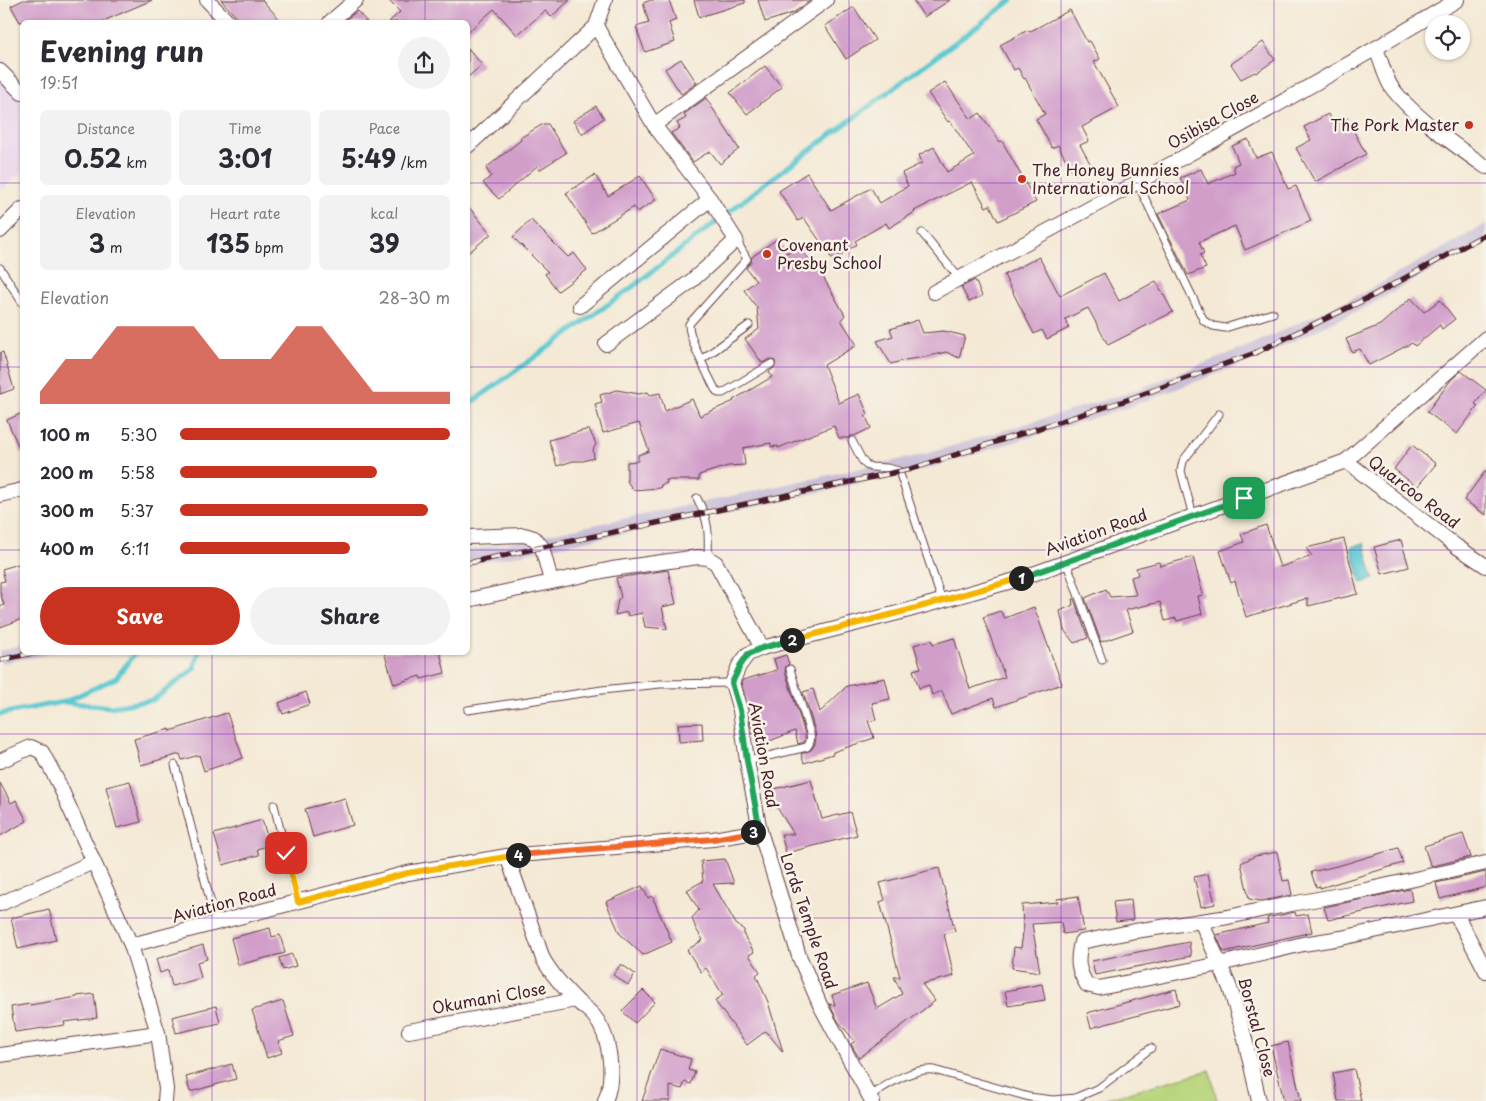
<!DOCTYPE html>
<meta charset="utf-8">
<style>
body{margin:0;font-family:"Playpen Sans",sans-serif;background:#f2f2f3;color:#2b2b33;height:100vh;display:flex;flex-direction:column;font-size:19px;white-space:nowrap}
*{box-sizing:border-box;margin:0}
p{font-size:16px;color:#7c7c81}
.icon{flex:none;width:28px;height:28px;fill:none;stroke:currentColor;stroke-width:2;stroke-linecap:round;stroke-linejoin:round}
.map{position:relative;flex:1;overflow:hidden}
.drawer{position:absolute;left:20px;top:20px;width:450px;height:635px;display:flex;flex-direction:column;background:#fff;border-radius:8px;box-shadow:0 1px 4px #0004}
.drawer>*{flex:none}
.tools{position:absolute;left:1425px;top:15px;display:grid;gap:10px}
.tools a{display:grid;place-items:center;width:45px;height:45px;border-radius:50%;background:#fff;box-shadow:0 1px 4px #0004;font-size:25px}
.pin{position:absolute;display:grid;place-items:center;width:42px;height:42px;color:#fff;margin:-21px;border-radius:10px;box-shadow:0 2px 8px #0006}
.km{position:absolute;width:25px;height:25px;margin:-12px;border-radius:50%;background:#222;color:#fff;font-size:14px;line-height:25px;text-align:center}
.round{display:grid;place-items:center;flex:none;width:52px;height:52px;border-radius:26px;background:#f2f2f3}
.overview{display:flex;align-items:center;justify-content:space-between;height:85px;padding:0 20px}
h1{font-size:28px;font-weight:700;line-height:38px}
.stats{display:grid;grid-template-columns:repeat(3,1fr);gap:8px;height:85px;padding:5px 20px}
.stats div{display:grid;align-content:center;border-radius:8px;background:#f2f2f3;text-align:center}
.stats b{font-size:25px;font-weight:700}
.stats small{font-size:14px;font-weight:400}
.stats p{font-size:14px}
.chart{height:140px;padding:10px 20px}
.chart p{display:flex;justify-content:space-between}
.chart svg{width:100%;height:90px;margin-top:5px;fill:#c8321e;opacity:.7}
.button{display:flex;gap:10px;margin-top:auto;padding:10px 20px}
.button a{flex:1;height:58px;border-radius:30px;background:#c8321e;color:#fff;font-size:20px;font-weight:700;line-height:58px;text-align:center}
.button a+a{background:#f2f2f3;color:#2b2b33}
ul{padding:0 20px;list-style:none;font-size:16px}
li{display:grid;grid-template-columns:80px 60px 1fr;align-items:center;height:38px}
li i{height:12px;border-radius:6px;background:#c8321e}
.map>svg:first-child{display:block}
.built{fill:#e9d2ed}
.industrial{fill:#c9bfd7}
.green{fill:#b8d57c;stroke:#817a54}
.water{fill:#5cc9d1;stroke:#53747e}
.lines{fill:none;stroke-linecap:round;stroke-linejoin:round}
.stream{stroke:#5cc9d1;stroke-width:5}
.building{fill:#d19eca}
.lane-casing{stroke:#643d44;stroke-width:9}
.street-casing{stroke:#643d44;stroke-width:16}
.lane{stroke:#fff;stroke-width:7}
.street{stroke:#fff;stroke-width:14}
.rail-casing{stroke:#4a1f2b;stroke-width:5.5}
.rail{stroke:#f7f3e8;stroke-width:4;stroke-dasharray:11;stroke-linecap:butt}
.split-1-casing{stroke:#fff;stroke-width:10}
.split-2-casing{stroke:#fff;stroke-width:10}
.split-3-casing{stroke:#fff;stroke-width:10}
.split-4-casing{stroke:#fff;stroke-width:10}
.split-5-casing{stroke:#fff;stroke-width:10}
.split-1{stroke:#22a559;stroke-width:6}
.split-2{stroke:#f5b400;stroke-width:6}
.split-3{stroke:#22a559;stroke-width:6}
.split-4{stroke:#f0652b;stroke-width:6}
.split-5{stroke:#f5b400;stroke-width:6}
.grid{fill:none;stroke:#7b2cbf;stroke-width:1;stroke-opacity:0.55}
.poi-dot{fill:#c8321e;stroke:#f7f3e8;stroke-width:2}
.labels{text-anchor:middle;stroke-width:5;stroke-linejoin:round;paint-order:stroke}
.street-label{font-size:16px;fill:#4a1f2b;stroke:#f7f3e8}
.poi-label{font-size:16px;fill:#4a1f2b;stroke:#f7f3e8;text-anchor:start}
</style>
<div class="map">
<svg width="1486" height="1101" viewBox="0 0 1486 1101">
<rect width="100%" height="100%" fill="#f7f3e8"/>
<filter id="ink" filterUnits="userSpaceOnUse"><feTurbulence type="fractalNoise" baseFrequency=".02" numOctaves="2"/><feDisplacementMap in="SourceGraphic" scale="10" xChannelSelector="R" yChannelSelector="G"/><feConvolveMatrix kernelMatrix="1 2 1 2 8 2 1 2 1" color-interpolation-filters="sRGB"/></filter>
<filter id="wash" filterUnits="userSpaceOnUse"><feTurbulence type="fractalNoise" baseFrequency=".0096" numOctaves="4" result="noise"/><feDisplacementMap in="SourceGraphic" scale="20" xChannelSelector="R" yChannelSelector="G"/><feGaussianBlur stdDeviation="1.12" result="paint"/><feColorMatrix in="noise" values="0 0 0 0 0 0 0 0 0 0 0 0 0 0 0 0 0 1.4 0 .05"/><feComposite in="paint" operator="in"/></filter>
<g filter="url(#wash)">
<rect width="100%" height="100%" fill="#f4e9d5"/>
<!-- built -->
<path class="built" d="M0 57 22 81V173L0 190Z"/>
<!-- industrial -->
<g class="industrial">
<path d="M1486 224V240L1368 306 1255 359 1129 407 926 469 698 518 468 565V551L695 504 922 455 1125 394 1249 346 1361 294Z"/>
<path d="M22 646V652L55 653 0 663V651Z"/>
</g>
<!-- green -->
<path class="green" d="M1210 1070 1217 1101H1096Z"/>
<!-- water -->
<path class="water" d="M1364 543 1374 579 1361 583 1351 547Z"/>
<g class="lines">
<!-- stream -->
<g class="stream">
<path d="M468 405 631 288 766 183 1012 0"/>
<path d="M64 702 116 678 136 652"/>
<path d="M0 714 63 702 111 707 153 700 194 669 199 652"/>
</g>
</g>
<g id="blocks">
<!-- building -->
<g class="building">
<path d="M23 0H152L101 22H20L11 6Z"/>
<path d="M221 0H262L282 22H241Z"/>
<path d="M388 0H570L551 17 545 11 517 35 494 9 468 32V22H389L400 12Z"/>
<path d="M651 0H669L676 20 669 23 675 42 645 52 636 27 649 23 643 3Z"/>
<path d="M694 0H745V3L699 17Z"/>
<path d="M758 0H811L793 13 765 22Z"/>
<path d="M913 0H950L924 17Z"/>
<path d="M854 7 875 40 846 59 825 26Z"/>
<path d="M1070 10 1087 42 1090 41 1100 59 1094 62 1119 107 1082 127 1089 141 1080 145 1091 165 1074 175 1058 145 1052 148 1036 119 1045 114 1025 78 1024 79 1018 68 1014 70 1000 45 1028 30 1029 32Z"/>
<path d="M357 11 367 22H343Z"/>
<path d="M1263 42 1275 60 1256 73 1255 72 1241 79 1231 64Z"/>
<path d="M468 48 482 65 468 77Z"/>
<path d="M681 59 697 83 681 94 665 69Z"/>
<path d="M765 66 782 87 747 114 730 93Z"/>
<path d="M945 82 971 119 980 113 1000 142 1002 141 1036 202 998 221 990 205 986 207 972 182 914 211 915 212 889 228 886 223 855 241 857 244 833 260 804 218 798 221 779 191 807 173 831 210 871 188 880 203 908 186 902 173 922 163 919 155 934 147 947 172 974 156 950 121 948 122 928 93Z"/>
<path d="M706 98 739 149 720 164 710 151 693 162 671 133 680 128 677 123 686 118 684 114Z"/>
<path d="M596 106 604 118 582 134 573 121Z"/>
<path d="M1328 114 1333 124 1346 117 1366 154 1315 182 1296 148 1311 140 1304 127Z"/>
<path d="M543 124H548L566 153 539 170 537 166 499 199 483 183 491 176 486 168 521 140 520 138Z"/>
<path d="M1248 139 1256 158 1272 152 1288 189 1296 186 1311 221 1245 250 1235 226 1199 242 1204 253 1200 255 1206 268 1188 275 1158 214 1190 200 1180 178 1201 169 1208 184 1235 172 1233 166 1239 163 1232 146Z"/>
<path d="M595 175 608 196 640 176 656 200 637 212 634 207 592 233 566 193Z"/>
<path d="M468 206 491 234 468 253Z"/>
<path d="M531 220 568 257 574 253 587 270 558 291 545 274 548 272 513 237Z"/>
<path d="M777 239 787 253 796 247 821 269 819 270 845 315 841 320 857 345 824 365 839 403 859 394 868 414 865 415 871 428 854 436H850L848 438H839L834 426 778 448V446L771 447V443L743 448 745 465 728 466 699 475V480H666L667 483 661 485 660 488 633 490 627 481V462L638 461V455L649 451 639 423 603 433 595 404 602 402 600 395 617 390 639 394 648 392 650 395 660 393 665 411 692 399 700 416 734 401 733 400 772 377 769 372 775 367V361L770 359 762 363 745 339 759 329 757 308 744 290 756 281 746 268 751 262 752 257Z"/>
<path d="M1039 257 1060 296 1104 273 1119 301 1156 281 1173 312 1108 345 1088 308 1065 319 1069 328 1047 339 1042 330 1034 334 1004 275Z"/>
<path d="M975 280 982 296 969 302 961 287Z"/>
<path d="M1411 298 1424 312 1440 300 1455 319 1442 329 1440 325 1415 346 1412 343 1369 365 1360 349 1352 352 1346 339 1380 325Z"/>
<path d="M918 320 923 333 944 331 965 336 959 358 946 352 925 357 905 360 891 364 877 341 893 336 890 329Z"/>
<path d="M3 352 14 389 0 394V353Z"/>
<path d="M1461 371 1486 390 1475 404 1478 406 1457 434 1427 412 1451 380Z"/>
<path d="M22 413V455L7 420Z"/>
<path d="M589 429 596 444 593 450 594 458 583 461H573L557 466 549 440Z"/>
<path d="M1412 445 1436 464 1417 487 1394 469Z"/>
<path d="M1486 470V515L1464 500Z"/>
<path d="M1266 525 1280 567 1312 556 1306 548 1344 539 1358 594 1308 606V598L1246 617 1235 581 1231 583 1220 551 1244 542 1241 534Z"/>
<path d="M1401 540 1409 567 1382 574 1374 547Z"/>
<path d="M1193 557 1203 595 1198 596 1202 614 1177 621 1176 618 1165 621 1160 602 1126 610 1133 631 1101 642 1085 598 1106 589 1110 597 1136 595 1131 577 1138 575 1136 568 1159 562 1160 566Z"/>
<path d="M22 563V619L0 627V606L4 605 0 592V582L5 581 2 569Z"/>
<path d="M668 570 676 604 662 607 667 629 645 627 642 613 628 616 627 612 615 615 618 600 621 597 616 578Z"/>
<path d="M1072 599H1074L1088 638 1074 643 1064 630 1060 611 1073 605Z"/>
<path d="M1034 607 1062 684 996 707 993 698 951 714 942 691 932 695 929 685 919 688 913 670 921 668 914 645 932 640 933 644 954 638 970 689 1005 677 983 617 1000 611 1005 618Z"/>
<path d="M384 652H440L445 673 421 679 420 676 394 684Z"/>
<path d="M786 655 789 664 786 666 785 671 805 734V740L804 742 798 744 795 731 762 744 755 733 752 734 749 709 741 683 743 680 777 670 774 659Z"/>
<path d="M885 678 890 699 872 703 876 720 868 721 874 738 833 752V754L804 763 801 754 811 750 815 744 816 739 815 731 803 692 813 689 820 712 847 686Z"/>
<path d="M306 692 310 704 283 714 279 703Z"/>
<path d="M227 713 243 758 204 771 199 755 182 760 180 754 141 765 134 739 170 729V731Z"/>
<path d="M702 723 703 740 679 742 678 724Z"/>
<path d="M811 780 822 819 850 812 857 835 786 853 781 834H794L776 806 770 808 766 791Z"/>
<path d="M130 781 141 822 117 828 106 787Z"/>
<path d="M0 783 11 803 16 800 27 821 0 836Z"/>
<path d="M345 798 353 825 313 837 305 809Z"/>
<path d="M262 820 270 845 257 849 259 855 223 865 214 834Z"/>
<path d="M1463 834 1471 857 1432 866 1431 864H1430L1424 846Z"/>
<path d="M1398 848 1403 863 1320 888V886L1316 887 1311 872 1341 865Z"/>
<path d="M1277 852 1283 881 1289 880 1292 895 1262 901 1249 899 1241 863 1255 856Z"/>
<path d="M725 859 734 883 713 884 736 924 744 930V936L754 952 749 955 760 972 756 975 768 1002 783 1052 766 1031 747 1045 715 1001 723 995 706 968 701 972 687 950 703 940 696 929 692 918 699 910 687 890 703 881 701 861Z"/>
<path d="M939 868 955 931 944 934 954 976 922 984 935 1001 859 1058 851 1044 855 1041 838 1021 829 1004 835 1005 832 995 867 983 877 1009 902 994 894 977H900L880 902 885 900 880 883Z"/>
<path d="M1486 872V887L1440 899 1436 883Z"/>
<path d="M1208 874 1215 904 1201 907 1194 877Z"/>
<path d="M642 886 648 898 652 896 672 942 643 955 620 934 606 902Z"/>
<path d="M1410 889 1412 901 1328 920 1324 907Z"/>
<path d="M1078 896 1084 931 1063 934 1061 922 1032 924 1040 972 1012 968 1014 947 1021 948 1024 925H1023L1022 905 1058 902 1057 899Z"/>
<path d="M1131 900 1133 920 1116 922 1113 902Z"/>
<path d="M49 909 56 940 18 949 11 918Z"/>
<path d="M1295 912 1296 916 1308 914 1312 932 1224 952 1216 935 1268 923 1267 918Z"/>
<path d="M270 928 272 937 280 935 285 953 238 965 231 938Z"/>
<path d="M1189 942 1191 956 1095 975 1092 961Z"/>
<path d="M203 945 207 959 197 962 201 978 172 986 168 970 160 973 156 959Z"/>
<path d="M292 954 296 966 283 970 279 958Z"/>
<path d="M621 964 635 974 628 985 613 975Z"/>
<path d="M1042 984 1045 1000 1008 1006 1005 991Z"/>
<path d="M1176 989 1180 1004 1091 1028 1087 1013Z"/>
<path d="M643 990 655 1002 635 1023 622 1011Z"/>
<path d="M94 994 97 1018 64 1022 65 1025 15 1032 11 1007 30 1004V1005L77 997V996Z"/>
<path d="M283 1001 294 1036 278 1041 282 1053 267 1058 252 1010Z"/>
<path d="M216 1006 220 1023 176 1033 172 1017Z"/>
<path d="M1288 1042 1301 1101H1284L1271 1046Z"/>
<path d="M660 1049 691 1059 688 1070 695 1072 691 1084 685 1082 682 1089 670 1086V1101H642Z"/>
<path d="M232 1064 236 1079 190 1092 186 1077Z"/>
<path d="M1354 1069 1361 1101H1338L1333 1073Z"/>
</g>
</g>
</g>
<g filter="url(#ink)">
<use href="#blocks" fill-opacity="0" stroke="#643d44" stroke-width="1"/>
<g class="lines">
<defs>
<g id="lane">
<path d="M1137 182 1204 321 1213 326 1225 328 1273 313"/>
<path d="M922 233 960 279"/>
<path d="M736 240 747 259 689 324C688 338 708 375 715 389L718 393H723L771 364"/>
<path d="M0 268 22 302"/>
<path d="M701 360 749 325"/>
<path d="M852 441 862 460 866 465 871 467 887 468 899 471 942 601"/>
<path d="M697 498C709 521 709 532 708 558"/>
<path d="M1193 516 1181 471 1183 461 1219 414"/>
<path d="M1066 561 1102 660"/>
<path d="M468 710 602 690 660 684 732 683"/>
<path d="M747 761 807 747C811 742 811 739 810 733L790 669"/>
<path d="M175 765 216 923"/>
<path d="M274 805 298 902"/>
<path d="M869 1096C889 1084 911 1068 934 1070L1029 1097 1053 1100 1075 1098 1099 1088 1151 1048"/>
</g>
<g id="street">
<path d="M207 0 228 22"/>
<path d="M330 22 356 0"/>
<path d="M596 26 654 125 710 199 736 240 706 268 690 282 606 344"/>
<path d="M1376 49C1381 60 1385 78 1392 88 1414 117 1456 146 1486 167"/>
<path d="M0 71 22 93"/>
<path d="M654 125 826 0"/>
<path d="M468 146 596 26 605 0"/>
<path d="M0 231 22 209"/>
<path d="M934 292C1110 198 1286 103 1457 0"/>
<path d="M580 306 710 199"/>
<path d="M1346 461 1456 546 1486 566"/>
<path d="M0 495 22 490"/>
<path d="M468 537 524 535 534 538 542 547 551 581"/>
<path d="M468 600 612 569 698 557 708 558 716 563 762 648"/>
<path d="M0 761 31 747 42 752 58 782 131 945 158 1033 166 1089 165 1101"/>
<path d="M507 856 543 959C552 975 564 988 577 1001 582 1006 589 1010 594 1016 611 1037 615 1077 605 1101"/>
<path d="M1486 863 1366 890 1270 908 1228 917 1135 931 1081 942C1077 960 1077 969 1087 985L1099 988 1220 964 1303 944 1341 938 1486 907"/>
<path d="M0 904 93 862"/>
<path d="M1456 914 1486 971"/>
<path d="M1201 921 1230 988 1244 1035 1259 1101"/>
<path d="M131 945 408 873 507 856 713 839 760 831"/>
<path d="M409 1031 576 1000"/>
<path d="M0 1055 158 1033"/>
<path d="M872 1101 820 1005 799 956 760 831 747 761 740 710 732 683 739 666 748 654 762 648 909 610 1019 579 1346 461 1486 338"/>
</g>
</defs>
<!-- lane casing -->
<use href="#lane" class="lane-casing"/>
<!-- street casing -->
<use href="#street" class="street-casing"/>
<!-- lane -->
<use href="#lane" class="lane"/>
<!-- street -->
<use href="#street" class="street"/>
<defs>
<g id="rail">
<path d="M468 563 911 469 1124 401 1255 353 1374 295 1486 234"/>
<path d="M0 660 37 652"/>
</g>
</defs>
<!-- rail casing -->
<use href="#rail" class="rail-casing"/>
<!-- rail -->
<use href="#rail" class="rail"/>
</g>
</g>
<g class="lines" filter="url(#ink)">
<defs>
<path id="split-1" d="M1021 578 1244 498"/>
<path id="split-2" d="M792 640 909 610 1021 578"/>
<path id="split-3" d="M753 832 760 831 747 761 740 710 732 683 740 666 748 654 762 648 792 640"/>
<path id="split-4" d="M518 855 713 839 753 832"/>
<path id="split-5" d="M286 853 298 902 408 873 518 855"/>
</defs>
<!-- split-1 casing -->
<use href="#split-1" class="split-1-casing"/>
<!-- split-2 casing -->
<use href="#split-2" class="split-2-casing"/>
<!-- split-3 casing -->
<use href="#split-3" class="split-3-casing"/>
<!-- split-4 casing -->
<use href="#split-4" class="split-4-casing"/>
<!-- split-5 casing -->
<use href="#split-5" class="split-5-casing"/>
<!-- split-1 -->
<use href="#split-1" class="split-1"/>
<!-- split-2 -->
<use href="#split-2" class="split-2"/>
<!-- split-3 -->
<use href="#split-3" class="split-3"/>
<!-- split-4 -->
<use href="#split-4" class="split-4"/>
<!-- split-5 -->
<use href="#split-5" class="split-5"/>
</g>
<!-- grid -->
<path class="grid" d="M212 0V22M425 0V22M637 0V1101M849 0V1101M1061 0V1101M1274 0V1101M0 183H22M468 183H1486M0 367H22M468 367H1486M0 550H22M468 550H1486M212 652V1101M425 652V1101M0 734H1486M0 918H1486"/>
<!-- markers -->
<g class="poi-dot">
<circle cx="1469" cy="125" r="5"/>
<circle cx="1022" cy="179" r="5"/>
<circle cx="767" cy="254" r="5"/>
</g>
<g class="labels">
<!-- street labels -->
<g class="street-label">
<text transform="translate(1213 120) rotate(-29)" y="6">Osibisa Close</text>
<text transform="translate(1414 492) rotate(37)" y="6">Quarcoo Road</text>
<text transform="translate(1096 532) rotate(-20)" y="6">Aviation Road</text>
<text transform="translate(764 755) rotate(80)" y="6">Aviation Road</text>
<text transform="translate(224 903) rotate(-15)" y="6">Aviation Road</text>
<text transform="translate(809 921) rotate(71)" y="6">Lords Temple Road</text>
<text transform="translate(489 998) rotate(-10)" y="6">Okumani Close</text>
<text transform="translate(1257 1027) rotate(75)" y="6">Borstal Close</text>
</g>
<!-- poi labels -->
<g class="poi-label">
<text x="1459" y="131" text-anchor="end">The Pork Master</text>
<text x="1032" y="176">The Honey Bunnies<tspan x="1032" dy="18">International School</tspan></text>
<text x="777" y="251">Covenant<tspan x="777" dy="18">Presby School</tspan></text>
</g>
</g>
</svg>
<div class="tools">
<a><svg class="icon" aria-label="locate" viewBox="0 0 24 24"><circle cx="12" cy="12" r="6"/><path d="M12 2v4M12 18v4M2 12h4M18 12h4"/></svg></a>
</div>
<div class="pin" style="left:1244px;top:498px;background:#1e9e55"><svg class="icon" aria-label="arrive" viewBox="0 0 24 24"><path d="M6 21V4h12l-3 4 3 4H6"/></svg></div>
<div class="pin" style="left:286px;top:853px;background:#d93025"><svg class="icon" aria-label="check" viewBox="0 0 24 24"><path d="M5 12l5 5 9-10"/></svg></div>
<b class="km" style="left:1021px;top:578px">1</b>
<b class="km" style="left:792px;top:640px">2</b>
<b class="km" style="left:753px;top:832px">3</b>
<b class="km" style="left:518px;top:855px">4</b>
<section class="drawer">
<div class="overview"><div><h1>Evening run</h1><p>19:51</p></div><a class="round"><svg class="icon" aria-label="share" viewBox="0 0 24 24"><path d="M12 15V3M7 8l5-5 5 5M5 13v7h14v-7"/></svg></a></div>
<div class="stats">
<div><p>Distance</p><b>0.52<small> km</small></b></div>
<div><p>Time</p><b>3:01</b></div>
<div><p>Pace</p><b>5:49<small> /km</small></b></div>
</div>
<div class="stats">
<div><p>Elevation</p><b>3<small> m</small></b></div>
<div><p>Heart rate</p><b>135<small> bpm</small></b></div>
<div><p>kcal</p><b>39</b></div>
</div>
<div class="chart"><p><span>Elevation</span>28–30 m</p>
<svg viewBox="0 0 160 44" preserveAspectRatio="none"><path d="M0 44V38L10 22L20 22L30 6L40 6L50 6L60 6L70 22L80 22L90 22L100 6L110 6L120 22L130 38L140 38L150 38L160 38V44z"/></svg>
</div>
<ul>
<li><b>100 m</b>5:30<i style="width:100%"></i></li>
<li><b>200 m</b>5:58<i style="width:73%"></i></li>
<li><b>300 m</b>5:37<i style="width:92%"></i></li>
<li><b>400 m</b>6:11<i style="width:63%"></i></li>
</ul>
<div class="button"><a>Save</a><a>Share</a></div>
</section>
</div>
